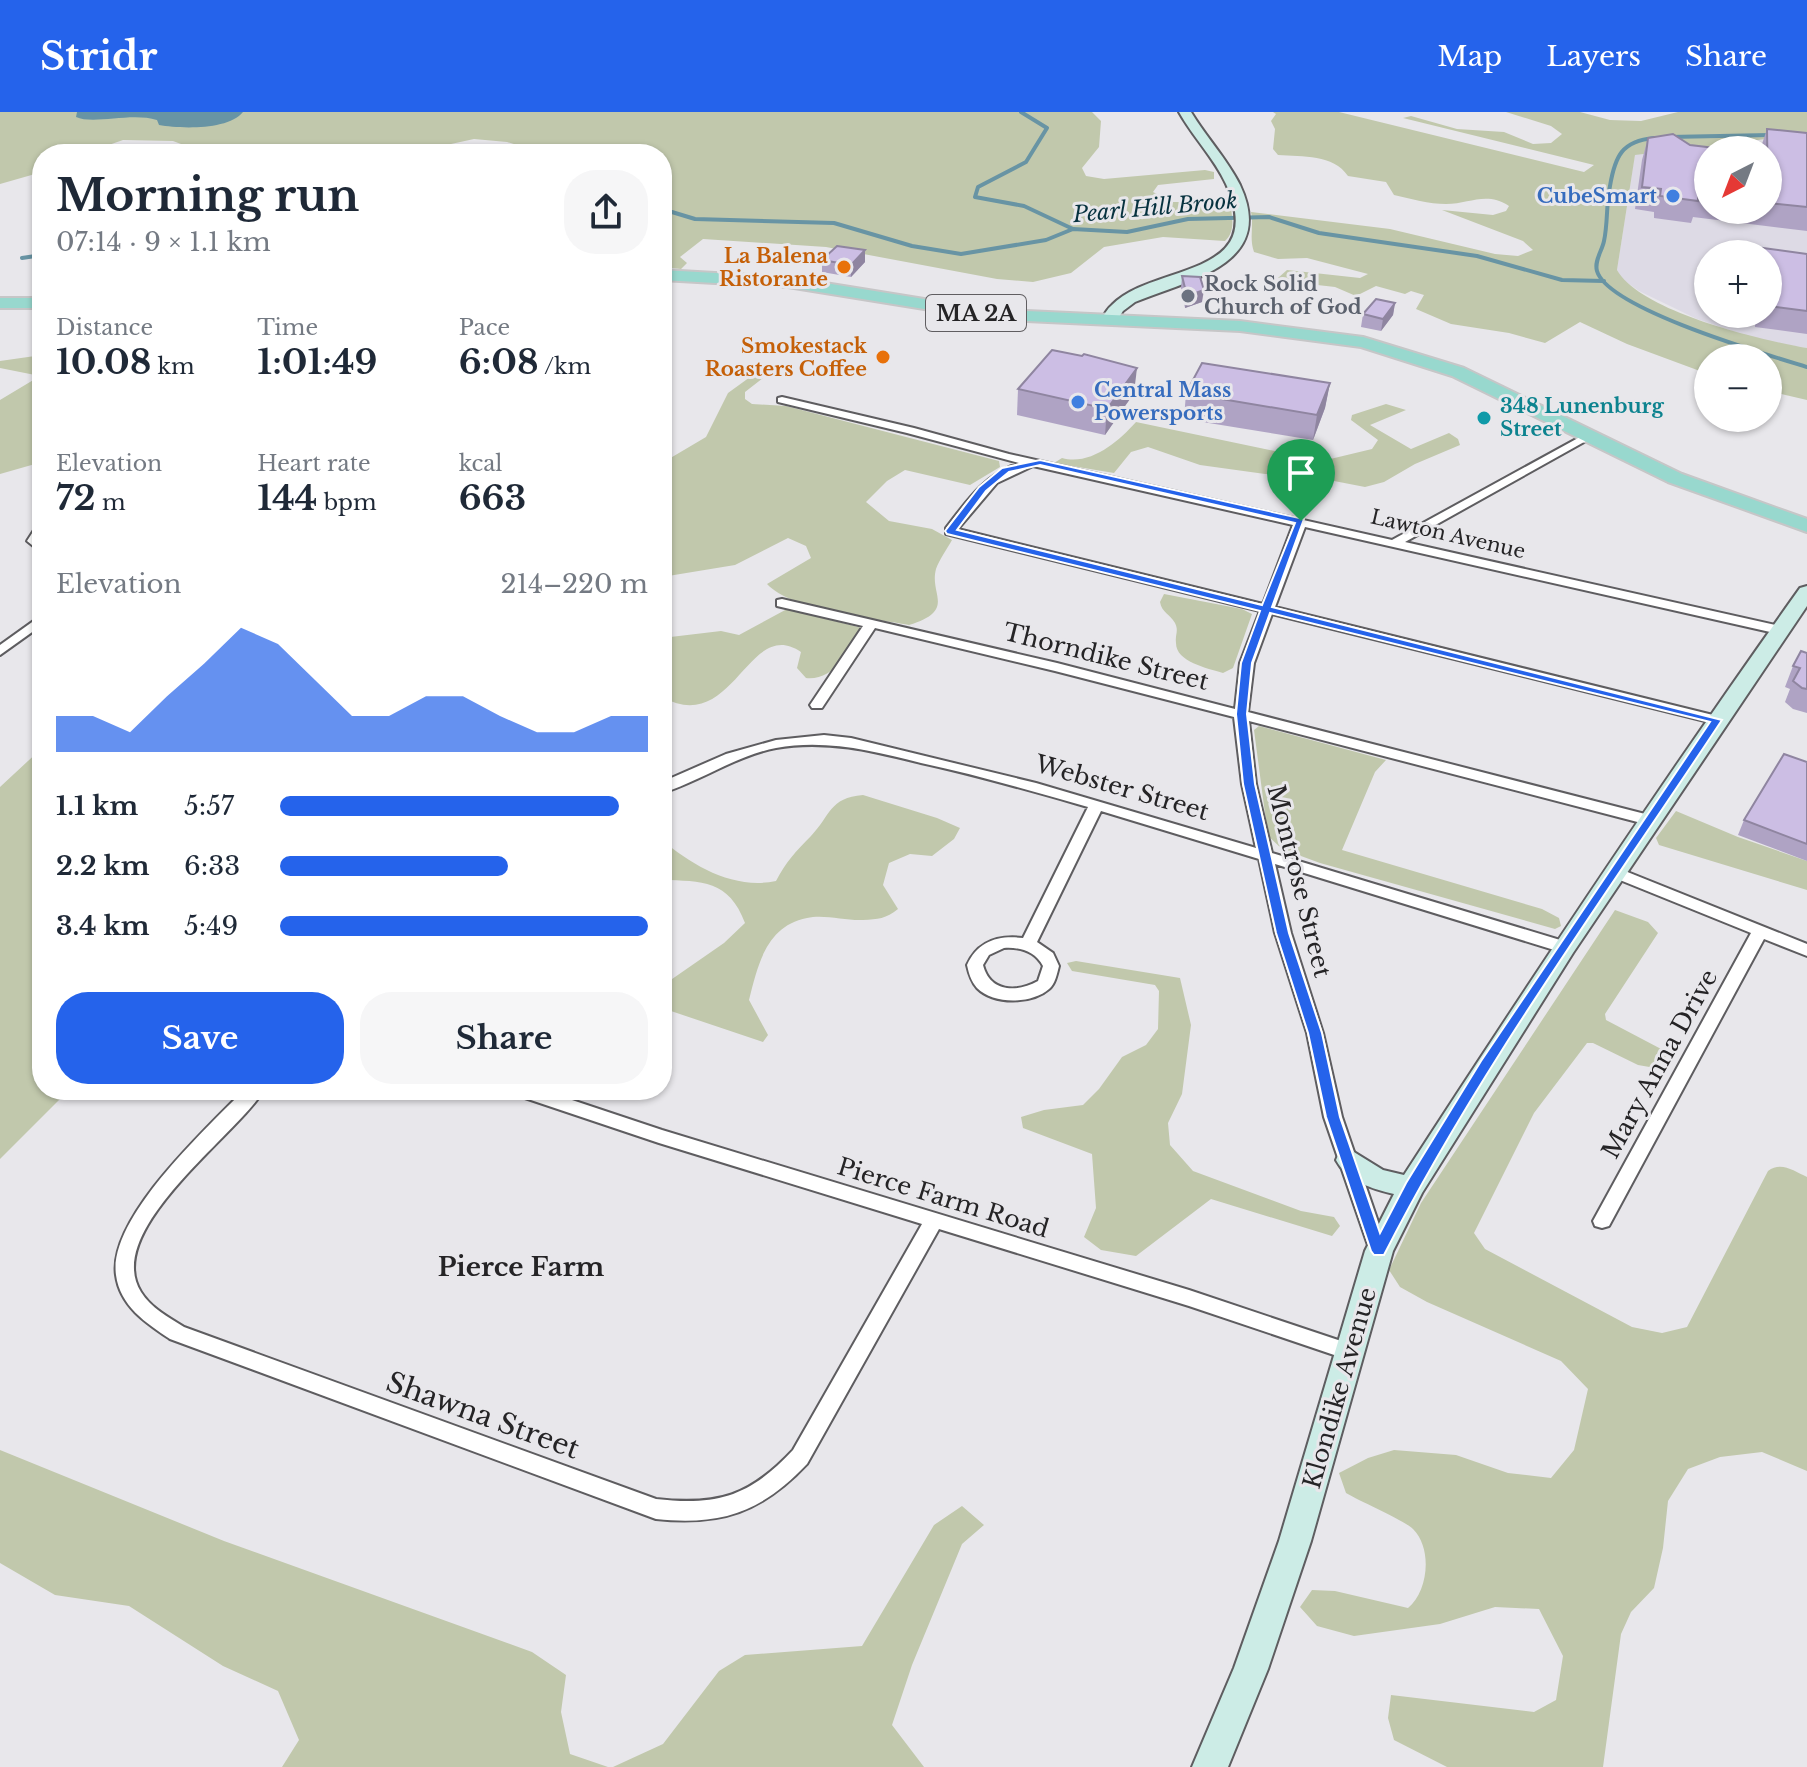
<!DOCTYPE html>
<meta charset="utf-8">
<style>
body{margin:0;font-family:"Libre Baskerville",serif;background:#f6f6f7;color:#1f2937;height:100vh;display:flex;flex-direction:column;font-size:30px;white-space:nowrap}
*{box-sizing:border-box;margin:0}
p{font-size:26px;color:#747a83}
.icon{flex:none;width:44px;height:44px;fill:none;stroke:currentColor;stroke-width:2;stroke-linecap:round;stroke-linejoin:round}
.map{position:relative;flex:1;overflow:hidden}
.panel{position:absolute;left:32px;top:32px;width:640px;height:956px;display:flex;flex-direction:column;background:#fff;border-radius:32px;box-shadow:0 2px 6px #0004}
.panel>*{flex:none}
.needle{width:52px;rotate:222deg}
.buttons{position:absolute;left:1694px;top:24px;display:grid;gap:16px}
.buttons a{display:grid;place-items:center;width:88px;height:88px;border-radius:50%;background:#fff;box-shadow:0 2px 6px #0004;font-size:40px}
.pin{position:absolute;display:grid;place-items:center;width:68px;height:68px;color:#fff;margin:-82px -34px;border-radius:50% 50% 50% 0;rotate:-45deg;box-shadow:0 0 8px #0007}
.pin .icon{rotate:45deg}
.round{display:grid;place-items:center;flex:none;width:84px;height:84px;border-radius:32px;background:#f6f6f7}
.overview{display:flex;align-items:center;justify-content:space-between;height:136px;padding:0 24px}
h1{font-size:44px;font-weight:800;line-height:60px}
.metrics{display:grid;grid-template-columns:repeat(3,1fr);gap:12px;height:136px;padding:8px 24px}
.metrics div{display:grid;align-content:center}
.metrics b{font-size:34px;font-weight:800}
.metrics small{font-size:22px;font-weight:400}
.metrics p{font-size:22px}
.chart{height:224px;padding:16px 24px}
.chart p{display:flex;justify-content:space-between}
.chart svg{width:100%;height:144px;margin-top:8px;fill:#2563eb;opacity:.7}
.button{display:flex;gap:16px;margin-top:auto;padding:16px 24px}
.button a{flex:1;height:92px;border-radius:32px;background:#2563eb;color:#fff;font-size:32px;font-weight:800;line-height:92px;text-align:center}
.button a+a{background:#f6f6f7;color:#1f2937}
ul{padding:0 24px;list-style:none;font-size:26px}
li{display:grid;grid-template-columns:128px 96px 1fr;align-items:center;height:60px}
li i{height:20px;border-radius:10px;background:#2563eb}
header{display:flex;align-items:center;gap:48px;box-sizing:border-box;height:112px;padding:0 40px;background:#2563eb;color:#fff}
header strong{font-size:38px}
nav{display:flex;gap:44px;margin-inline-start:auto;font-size:28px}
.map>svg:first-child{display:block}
.built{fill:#dddae5;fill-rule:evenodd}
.green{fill:#c1c8ac}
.water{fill:#6894a4}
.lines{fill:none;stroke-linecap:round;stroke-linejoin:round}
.stream{stroke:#6894a4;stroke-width:4}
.street-casing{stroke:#5e5d60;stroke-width:4}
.secondary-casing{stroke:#5e5d60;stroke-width:4}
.primary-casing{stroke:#c6c6c7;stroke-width:4}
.street{fill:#fff;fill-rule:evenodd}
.secondary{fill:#ccece6;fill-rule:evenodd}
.primary{fill:#98d8ce;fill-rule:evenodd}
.wall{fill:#afa3c4}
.shaded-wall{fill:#8f85a0}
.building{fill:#ccbee4;stroke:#8f85a0;stroke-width:2}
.route{fill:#2563eb;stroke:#fff;stroke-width:2;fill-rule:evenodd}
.shop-dot{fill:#3f7fe0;stroke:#e8e7eb;stroke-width:3}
.food-dot{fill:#e8710a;stroke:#e8e7eb;stroke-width:3}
.worship-dot{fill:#6b7280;stroke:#e8e7eb;stroke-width:3}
.culture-dot{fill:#0f9aa8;stroke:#e8e7eb;stroke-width:3}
.labels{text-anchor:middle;stroke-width:6;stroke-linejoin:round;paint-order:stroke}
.far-shop-label{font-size:20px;font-weight:bold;fill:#366cbe;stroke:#e8e7eb;text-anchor:end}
.far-food-label{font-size:20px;font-weight:bold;fill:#c56008;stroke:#e8e7eb;text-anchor:end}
.far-worship-label{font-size:20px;font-weight:bold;fill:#5b616d;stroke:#e8e7eb;text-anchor:start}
.far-culture-label{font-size:20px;font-weight:bold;fill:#0d838f;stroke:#e8e7eb;text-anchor:start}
.far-street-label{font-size:20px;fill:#252426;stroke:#e8e7eb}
.far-water-label{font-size:22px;font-style:italic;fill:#07323f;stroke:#e8e7eb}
.shield{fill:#e8e7eb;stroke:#605e61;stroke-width:2}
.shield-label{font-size:22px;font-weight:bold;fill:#252426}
.street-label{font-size:24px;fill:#252426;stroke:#e8e7eb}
.neighbourhood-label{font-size:26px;font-weight:bold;fill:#252426;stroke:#e8e7eb}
.near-street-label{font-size:28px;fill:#252426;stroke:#e8e7eb}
</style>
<header>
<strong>Stridr</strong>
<nav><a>Map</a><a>Layers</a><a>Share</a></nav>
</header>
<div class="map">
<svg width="1807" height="1655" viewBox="0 0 1807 1655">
<rect width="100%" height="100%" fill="#e8e7eb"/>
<!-- built -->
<path class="built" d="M1743 30 1807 37V236L1758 228 1697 207 1639 179 1622 167 1617 158 1635 42ZM1708 38H1768V98H1708ZM1708 142H1768V202H1708Z"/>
<!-- green -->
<g class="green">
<path d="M0 0H1092L1101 9 1099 35 1082 56 1086 64 1104 67 1205 58 1214 60V67L1158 73 1153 80 1173 90H1230C1232 104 1236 119 1225 129L1163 125 1104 135 1071 161 1033 170 997 167 826 135 703 127 680 145 687 151 681 157 662 155V42H547L507 30 474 27 405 42H191L197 38 173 29 123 28 83 42H42V60L0 72Z"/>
<path d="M1273 0H1339L1584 60 1594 53 1403 6 1411 4 1457 17 1504 20 1533 32 1551 31 1562 22 1551 14 1506 0H1580L1610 8 1641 9 1678 0H1807V22L1635 43 1617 158C1641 200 1761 228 1807 236V288L1768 279V246H1708V262L1627 232 1580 210 1545 231 1509 221 1451 212 1416 197 1424 183 1411 179 1405 182 1376 174 1356 184 1335 175 1282 169 1278 166 1287 158 1360 166 1368 162 1307 146 1278 147 1254 140C1249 126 1254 114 1251 100L1390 117 1495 142 1518 144 1533 138 1523 129 1442 98 1493 103 1506 99 1509 94C1486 79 1470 92 1446 92 1429 92 1411 87 1394 83L1386 70 1348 64C1333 42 1303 45 1278 43L1273 37 1275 17 1271 9 1276 2Z"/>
<path d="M42 243V350L0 362V288L40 264 0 256V249Z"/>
<path d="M757 260 763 266 745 280V287L752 292 786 294 999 349 1000 355 970 373 905 358 887 369 866 390 889 409 932 417 952 428C947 437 939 448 936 457 929 483 957 498 909 513 873 506 792 499 767 472L811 446 806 434 788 426 735 453 662 465V351L706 325 728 281Z"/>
<path d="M1386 292 1406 298 1370 313 1411 337 1449 321 1458 327 1460 333 1415 352 1384 370 1365 375 1298 362H1265L1200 353 1148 335 1131 340 1114 361 1054 351 1062 346C1090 354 1118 330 1136 310L1322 349 1372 337 1378 328 1351 308 1352 303Z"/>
<path d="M1164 482 1242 497 1252 502 1233 556 1223 561C1207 556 1176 550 1176 531 1175 522 1179 519 1175 511 1170 502 1162 501 1160 490Z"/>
<path d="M787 497 862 516C852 539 833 569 806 566L797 556 801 540C748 503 734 625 662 585V526L721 519 739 523Z"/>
<path d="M1259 614 1386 648 1375 660 1342 738 1542 797 1559 806 1561 814 1555 817 1320 751 1282 737 1268 724 1254 618Z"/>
<path d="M42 636V978H69L0 1047V675Z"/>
<path d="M863 683 937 706 960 716 954 727 932 744 910 742 889 751 883 773 898 797C886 807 878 807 863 808 846 809 824 802 807 806 766 814 758 853 749 888L768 923 763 930 662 896V874L724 831 745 811C729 768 702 769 662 768V728C693 754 734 778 776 769 786 750 796 739 811 724 831 703 829 686 863 683Z"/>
<path d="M1676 699 1738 725 1807 749V778L1659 733 1656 726Z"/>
<path d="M1615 798 1648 810 1658 821 1605 902 1606 908 1663 938 1667 948 1661 957 1638 953 1593 931H1587L1534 1001 1474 1121 1485 1137 1632 1215 1662 1221 1687 1215 1768 1059C1781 1049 1794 1059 1807 1065V1359L1762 1340 1720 1345 1688 1357 1668 1389 1663 1436 1654 1476 1631 1500 1621 1522 1603 1655H1447L1394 1628 1388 1606 1391 1583 1534 1600 1556 1588 1563 1544 1539 1497 1495 1495 1440 1512 1354 1524 1317 1514 1300 1495 1312 1478 1335 1479 1408 1496C1428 1480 1433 1437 1413 1417 1402 1407 1361 1390 1346 1381L1339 1361 1368 1346 1394 1338 1456 1343 1508 1361 1551 1366 1574 1338 1588 1277 1561 1249 1427 1190 1400 1175 1389 1158 1421 1091Z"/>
<path d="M1076 849 1180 866 1191 913 1182 982 1168 1011 1170 1033 1193 1059 1301 1099 1334 1105 1340 1114 1332 1124 1211 1087 1136 1144 1101 1138 1084 1125 1096 1096 1092 1042 1023 1016 1021 1005 1044 998 1083 993 1099 977 1122 945 1146 933 1158 917 1159 879 1155 873 1072 859 1067 851Z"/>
<path d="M0 1338 224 1429 532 1540 566 1563 561 1600 570 1642 608 1655H282L299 1628 278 1579 223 1554 129 1494 55 1483 0 1451Z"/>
<path d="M962 1394 984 1413 962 1432 912 1553 892 1613 924 1655H613L663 1632 719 1559 745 1543 862 1534 934 1413Z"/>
</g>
<!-- water -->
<path class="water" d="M77 0H243C229 18 181 17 159 13L157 8C131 0 94 13 76 5Z"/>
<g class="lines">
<!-- stream -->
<g class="stream">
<path d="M1021 0 1047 16 1026 50 978 75 975 85 1024 94 1073 117"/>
<path d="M1669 25 1770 23"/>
<path d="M1654 26C1622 29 1615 44 1610 74 1606 92 1608 111 1604 129 1602 139 1594 149 1597 159 1608 197 1768 243 1807 255"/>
<path d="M662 97 695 107 834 111 912 134 961 142 1046 128 1073 117 1127 120 1188 107 1269 105 1319 121 1477 144 1562 168 1604 169"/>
<path d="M22 146 42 143"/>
</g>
<defs>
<g id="street">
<path d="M782 285 914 316 1009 342 1392 428 1589 320 1593 321V325L1405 430 1784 515V521L1779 522 1305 415 1275 495 1717 604 1724 608 1717 612 1272 502 1254 551 1248 600 1649 703 1656 708 1649 713 1249 609 1256 672 1272 741 1570 831 1572 835 1564 841 1275 752 1291 821 1323 921 1342 1005 1388 1139 1386 1144 1379 1147 1372 1144 1370 1139 1324 1005 1307 921 1275 821 1259 747 1101 699 1037 830 1053 841 1059 854C1057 862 1055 872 1049 877 1032 892 994 893 977 876 971 869 969 862 967 853 978 829 998 823 1023 826L1088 695C1032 679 977 663 921 651 873 639 826 627 776 636 735 644 701 669 662 681V670L726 642 776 628 824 623 851 626 1036 671 1256 736 1242 672 1234 605 1055 559 875 516 822 596H812L810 593 863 514 777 494V488L782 487 1057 551 1235 597 1240 551 1260 499 946 422V416C966 390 985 362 1019 351L907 321 778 290V286ZM1033 354 1293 413 1263 492 958 417 997 371ZM1004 836C1019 835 1035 839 1043 854L1038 869C1016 881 990 880 983 853L989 843Z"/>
<path d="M42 411 40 428 42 441 27 429 38 412Z"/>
<path d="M42 503V513L0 543V533Z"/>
<path d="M1615 755 1807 832V844L1764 827 1609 1114 1602 1116 1595 1114 1593 1109 1751 821 1610 764 1607 760 1610 756Z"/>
<path d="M244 978H264C236 1024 102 1118 141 1180 151 1196 168 1205 184 1215L656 1387C718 1394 750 1384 793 1338L922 1112 659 1031 516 983 513 978H542L662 1018 1189 1178 1356 1234 1359 1240 1356 1246 1349 1248 1189 1194 939 1117 807 1352C762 1400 721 1414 656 1407L170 1227C146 1211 120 1194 116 1163 108 1106 207 1016 244 978Z"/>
</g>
<g id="secondary">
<path d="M1179 0H1191C1206 25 1227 47 1240 73 1277 152 1191 167 1135 190L1123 199 1115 211H1103L1101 208C1104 203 1107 197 1112 193 1153 151 1270 167 1226 72 1214 46 1193 25 1179 0Z"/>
<path d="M1807 474V494L1573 841 1422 1081 1393 1139 1311 1429 1268 1557 1228 1655H1192L1234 1556 1279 1429 1365 1139 1394 1082C1372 1077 1347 1069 1336 1048L1339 1041 1349 1037 1383 1058 1404 1063C1533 864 1663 668 1800 476Z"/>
</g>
<g id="primary">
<path d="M662 158 788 165 986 197 1240 209 1363 225 1464 256 1682 362 1807 407V420L1668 370 1452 264 1361 235 1240 219 986 207 788 175 662 168Z"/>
<rect x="0" y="186" width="42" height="10"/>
</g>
</defs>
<!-- street casing -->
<use href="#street" class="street-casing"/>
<!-- secondary casing -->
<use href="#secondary" class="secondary-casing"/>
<!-- primary casing -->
<use href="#primary" class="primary-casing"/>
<!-- street -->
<use href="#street" class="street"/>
<!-- secondary -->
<use href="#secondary" class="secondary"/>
<!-- primary -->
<use href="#primary" class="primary"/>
</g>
<!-- wall -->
<g class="wall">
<path d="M1767 17 1807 21V119L1693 105 1691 111 1654 106V100L1635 97 1642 48 1648 26 1690 33 1708 38V98H1768V38H1760Z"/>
<path d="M1763 136 1807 142V222L1755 215V209L1724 205 1723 202H1768V142H1761Z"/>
<path d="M865 138V150L851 165 822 160V148Z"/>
<path d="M1182 164 1202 190 1185 196 1181 176Z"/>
<path d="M1395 191 1393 203 1381 219 1361 215 1363 202Z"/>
<path d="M1330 271 1325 296 1313 328 1184 307 1186 281Z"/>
<path d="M1018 277 1134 281 1105 323 1017 303Z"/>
<path d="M1807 541V601L1793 597 1785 590 1790 577 1785 575 1793 554Z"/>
<path d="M1807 650V749L1738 723 1744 708Z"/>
</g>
<!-- shaded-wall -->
<g class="shaded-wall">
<path d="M865 138V150L851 165V153Z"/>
<path d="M1204 178 1202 190 1185 196 1187 184Z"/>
<path d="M1395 191 1393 203 1381 219 1383 207Z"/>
<path d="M1137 256 1134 281 1105 323 1107 297Z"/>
<path d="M1330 271 1325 296 1313 328 1317 303Z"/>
</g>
<!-- building -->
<g class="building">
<path d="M1767 17 1807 21V95L1768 91Z"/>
<path d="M1673 22 1690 33 1732 38H1708V83L1698 82V89L1660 84 1661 77 1642 75 1648 26Z"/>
<path d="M837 134 865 138 851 153 822 148Z"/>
<path d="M1763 136 1807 142V199L1768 194V142H1763Z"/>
<path d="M1182 164 1200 165 1204 178 1187 184Z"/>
<path d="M1376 187 1395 191 1383 207 1363 202Z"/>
<path d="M1052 238 1082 244 1084 242 1137 256 1107 297 1018 277Z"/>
<path d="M1202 251 1330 271 1317 303 1186 281Z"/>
<path d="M1801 539 1807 541V577L1802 576 1793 569 1800 556 1793 554Z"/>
<path d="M1784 642 1807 650V732L1744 708Z"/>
</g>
<!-- route -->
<path class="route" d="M1040 348 1304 407 1272 495 1722 608C1606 784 1479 956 1384 1143H1374L1371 1139 1326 1005 1308 921 1276 821 1243 672 1236 602 1241 551 1260 499 947 422 945 419 979 375 1002 356ZM1040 353 1295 411 1262 493 957 418 986 379 1009 360ZM1270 501 1710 610 1481 949 1406 1071 1380 1121 1340 1005 1322 921 1289 821 1255 672 1247 602 1252 551Z"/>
<!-- markers -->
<g class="shop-dot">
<circle cx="1673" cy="84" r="8"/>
<circle cx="1078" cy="290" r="8"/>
</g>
<g class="food-dot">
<circle cx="844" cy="155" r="8"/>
<circle cx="883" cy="245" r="8"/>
</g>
<circle class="worship-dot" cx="1188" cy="184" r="8"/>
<circle class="culture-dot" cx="1484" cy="306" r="8"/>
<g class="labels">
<!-- far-shop labels -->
<g class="far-shop-label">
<text x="1657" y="91">CubeSmart</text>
<text x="1094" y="285" text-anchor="start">Central Mass<tspan x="1094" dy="23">Powersports</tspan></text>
</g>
<!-- far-food labels -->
<g class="far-food-label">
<text x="828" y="151">La Balena<tspan x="828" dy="23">Ristorante</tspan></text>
<text x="867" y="241">Smokestack<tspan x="867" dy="23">Roasters Coffee</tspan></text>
</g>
<!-- far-worship labels -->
<g class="far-worship-label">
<text x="1204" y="179">Rock Solid<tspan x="1204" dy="23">Church of God</tspan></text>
</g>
<!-- far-culture labels -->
<g class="far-culture-label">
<text x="1500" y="301">348 Lunenburg<tspan x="1500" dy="23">Street</tspan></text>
</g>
<!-- far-street labels -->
<g class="far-street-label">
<text transform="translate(1448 422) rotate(13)" y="7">Lawton Avenue</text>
</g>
<!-- far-water labels -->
<g class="far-water-label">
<text transform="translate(1155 95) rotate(-5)" y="8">Pearl Hill Brook</text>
</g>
<!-- shield labels -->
<rect class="shield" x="926" y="183" width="100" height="36" rx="6"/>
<g class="shield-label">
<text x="976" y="209">MA 2A</text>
</g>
<!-- street labels -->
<g class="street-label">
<text transform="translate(1106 545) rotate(14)" y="8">Thorndike Street</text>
<text transform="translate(1122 676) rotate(16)" y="8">Webster Street</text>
<text transform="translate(1299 769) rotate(76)" y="8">Montrose Street</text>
<text transform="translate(1660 952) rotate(-61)" y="8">Mary Anna Drive</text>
<text transform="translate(943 1086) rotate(17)" y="8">Pierce Farm Road</text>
<text transform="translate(1340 1276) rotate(-74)" y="8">Klondike Avenue</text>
</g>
<!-- neighbourhood labels -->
<g class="neighbourhood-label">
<text x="521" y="1164">Pierce Farm</text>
</g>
<!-- near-street labels -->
<g class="near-street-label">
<text transform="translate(483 1303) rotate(20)" y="10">Shawna Street</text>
</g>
</g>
</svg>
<div class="buttons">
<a><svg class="needle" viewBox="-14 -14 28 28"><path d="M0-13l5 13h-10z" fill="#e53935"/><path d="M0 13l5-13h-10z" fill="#747a83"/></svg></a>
<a>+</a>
<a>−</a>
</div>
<div class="pin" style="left:1301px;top:409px;background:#1e9e55"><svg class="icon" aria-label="arrive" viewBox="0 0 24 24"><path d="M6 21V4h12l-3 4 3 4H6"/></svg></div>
<section class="panel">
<div class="overview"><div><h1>Morning run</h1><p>07:14 · 9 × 1.1 km</p></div><a class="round"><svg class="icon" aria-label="share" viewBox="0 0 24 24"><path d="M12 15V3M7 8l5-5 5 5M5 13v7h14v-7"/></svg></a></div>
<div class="metrics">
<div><p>Distance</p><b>10.08<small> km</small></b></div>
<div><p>Time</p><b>1:01:49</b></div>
<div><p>Pace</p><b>6:08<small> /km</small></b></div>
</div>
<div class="metrics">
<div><p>Elevation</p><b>72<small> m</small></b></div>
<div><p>Heart rate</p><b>144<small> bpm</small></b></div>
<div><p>kcal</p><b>663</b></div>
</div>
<div class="chart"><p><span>Elevation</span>214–220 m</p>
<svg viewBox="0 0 160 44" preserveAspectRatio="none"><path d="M0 44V33L10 33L20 38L30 27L40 17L50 6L60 11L70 22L80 33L90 33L100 27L110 27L120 33L130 38L140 38L150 33L160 33V44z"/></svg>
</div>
<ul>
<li><b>1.1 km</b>5:57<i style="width:92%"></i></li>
<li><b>2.2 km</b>6:33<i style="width:62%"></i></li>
<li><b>3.4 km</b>5:49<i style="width:100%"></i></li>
</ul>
<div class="button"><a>Save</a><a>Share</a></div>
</section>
</div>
